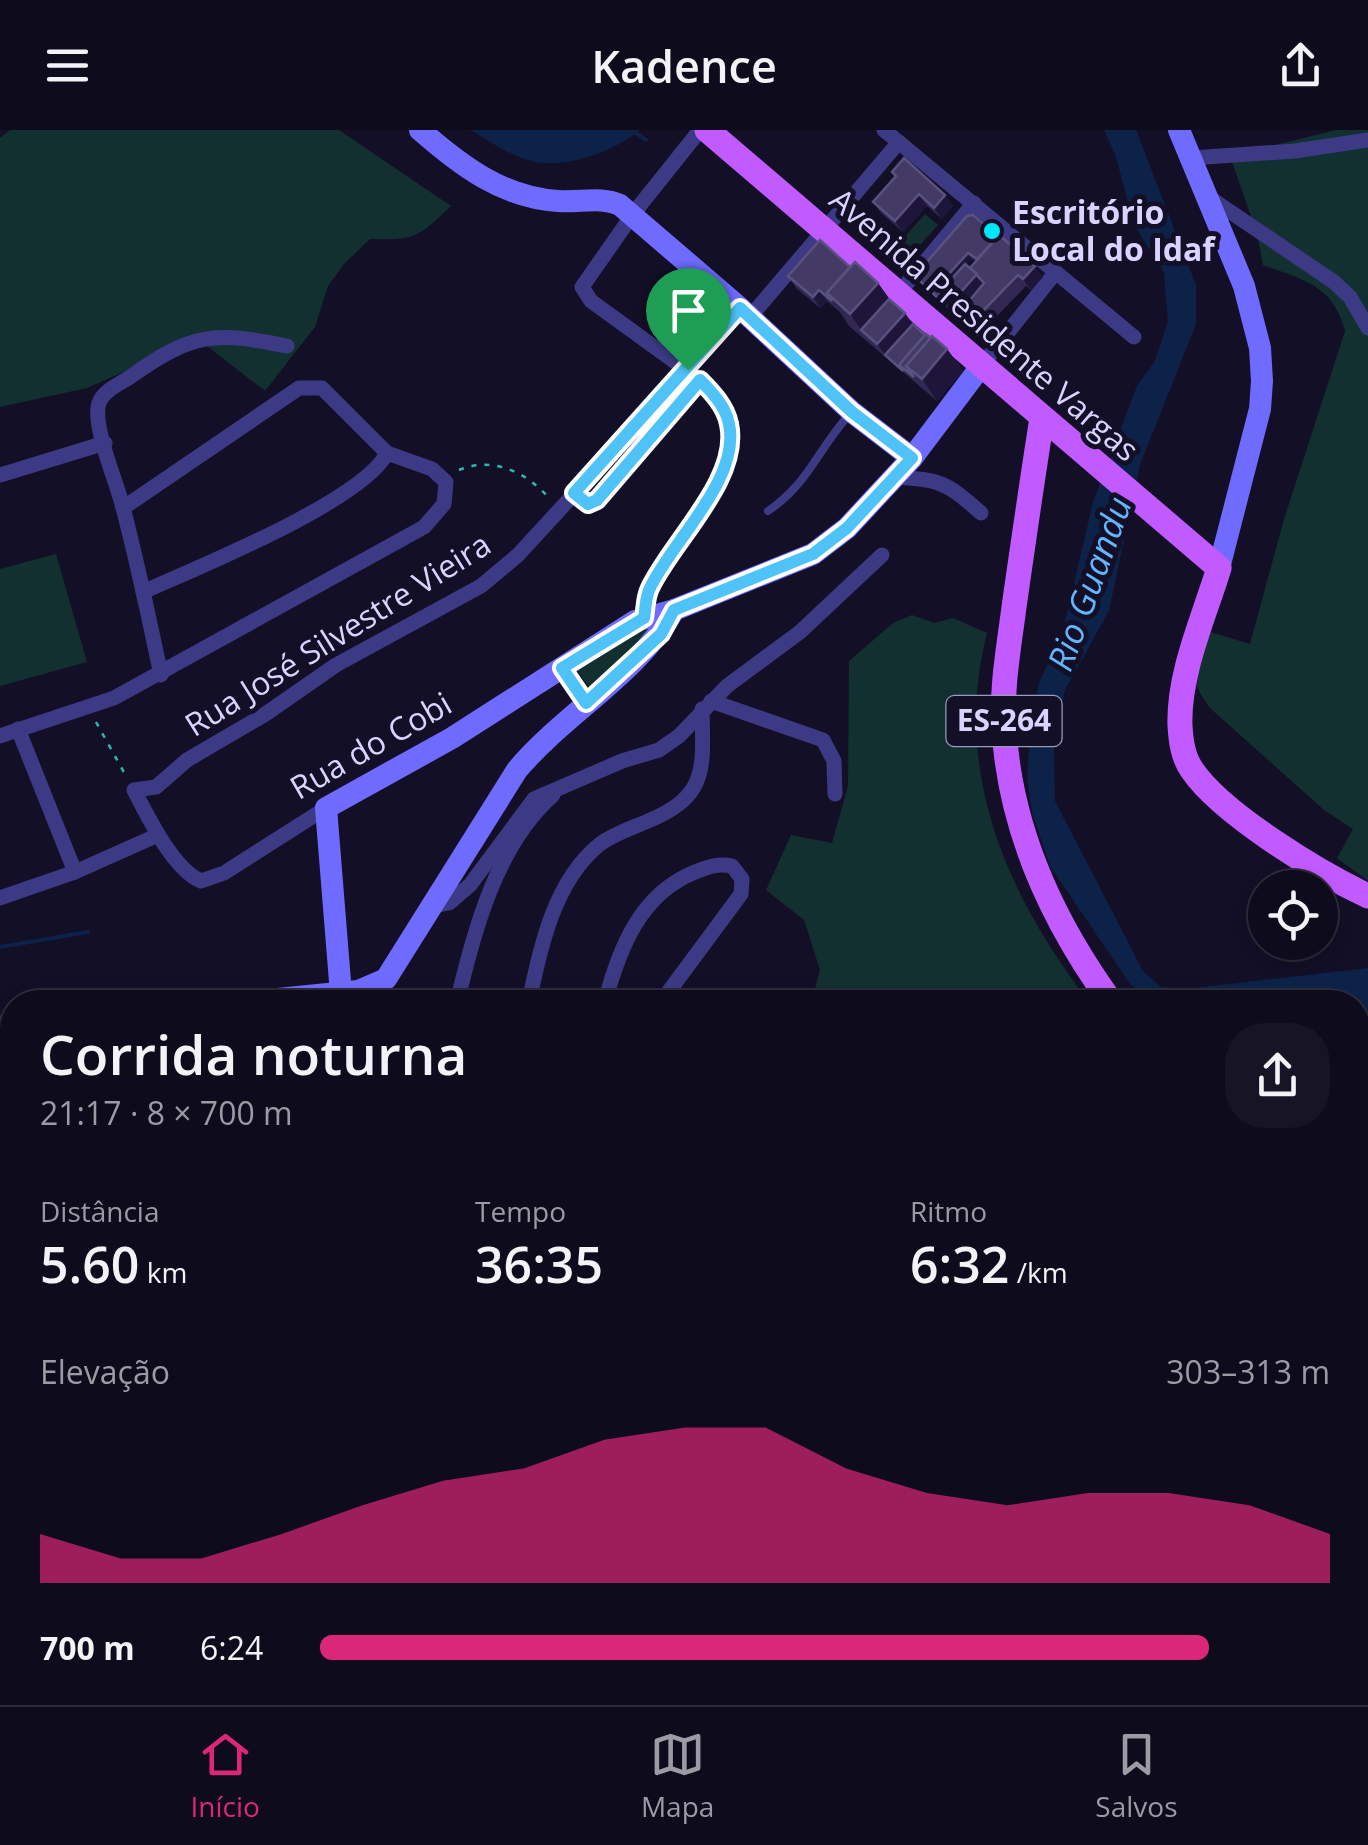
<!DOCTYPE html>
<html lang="pt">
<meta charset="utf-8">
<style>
body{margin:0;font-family:"Open Sans",sans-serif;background:#171425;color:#f1f3f6;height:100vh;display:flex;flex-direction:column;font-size:38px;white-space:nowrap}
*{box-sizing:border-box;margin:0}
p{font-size:32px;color:#9b9ba3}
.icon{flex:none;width:55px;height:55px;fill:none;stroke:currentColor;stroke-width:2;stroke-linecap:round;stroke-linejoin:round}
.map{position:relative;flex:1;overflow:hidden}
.details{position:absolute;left:0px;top:860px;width:1370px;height:715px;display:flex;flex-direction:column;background:#0e0b1c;border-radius:40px 40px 0 0;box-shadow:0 5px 15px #0003,0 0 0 2px #2e2b3b}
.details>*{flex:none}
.fabs{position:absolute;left:1248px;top:740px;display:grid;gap:20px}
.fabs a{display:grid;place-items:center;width:90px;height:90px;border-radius:50%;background:#0e0b1c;box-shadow:0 5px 15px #0003,0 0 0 2px #2e2b3b;font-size:50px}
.pin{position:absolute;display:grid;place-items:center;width:85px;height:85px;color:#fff;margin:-102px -42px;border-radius:50% 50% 50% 0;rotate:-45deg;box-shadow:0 0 10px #0007}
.pin .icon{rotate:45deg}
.round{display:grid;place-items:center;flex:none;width:105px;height:105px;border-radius:40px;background:#171425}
.overview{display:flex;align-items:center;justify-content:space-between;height:170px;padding:0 40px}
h1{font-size:55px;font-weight:600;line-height:75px}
.stats{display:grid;grid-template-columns:repeat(3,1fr);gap:15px;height:170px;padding:10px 40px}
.stats div{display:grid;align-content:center}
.stats b{font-size:50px;font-weight:600}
.stats small{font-size:28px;font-weight:400}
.stats p{font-size:28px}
.chart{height:280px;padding:20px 40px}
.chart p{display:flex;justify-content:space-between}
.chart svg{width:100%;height:180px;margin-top:10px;fill:#db2777;opacity:.7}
ul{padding:0 40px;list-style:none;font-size:32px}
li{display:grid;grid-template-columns:160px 120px 1fr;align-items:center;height:75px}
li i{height:25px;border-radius:12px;background:#db2777}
header{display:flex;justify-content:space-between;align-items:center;height:130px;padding:0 40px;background:#0e0b1c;font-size:45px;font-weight:600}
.menu{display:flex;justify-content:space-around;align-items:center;height:140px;border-top:2px solid #2e2b3b;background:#0e0b1c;font-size:28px;color:#9b9ba3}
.menu a{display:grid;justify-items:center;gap:5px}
.menu .on{color:#db2777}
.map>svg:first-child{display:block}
.green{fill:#12302f}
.water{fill:#0c2248}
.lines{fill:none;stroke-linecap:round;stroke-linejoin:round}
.stream{stroke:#0c2248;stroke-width:4}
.path{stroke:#2fb8b0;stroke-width:2.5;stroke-dasharray:5 8;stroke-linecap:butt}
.lane{stroke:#3d3a85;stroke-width:8}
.street{stroke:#3d3a85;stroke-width:15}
.secondary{stroke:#6f6bff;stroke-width:22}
.primary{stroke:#c25bff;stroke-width:25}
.wall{fill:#312854;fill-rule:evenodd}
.shaded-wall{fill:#1d163a}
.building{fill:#433a66;stroke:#5a527e;stroke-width:2.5}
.route-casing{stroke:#fff;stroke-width:20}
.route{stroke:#4fc3f7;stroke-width:12}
.poi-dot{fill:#00e5ff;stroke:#130f26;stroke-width:4}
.labels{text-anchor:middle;stroke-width:10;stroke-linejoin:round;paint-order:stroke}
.shield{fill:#130f26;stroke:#9e99be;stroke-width:2.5}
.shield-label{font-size:30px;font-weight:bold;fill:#d9d4ff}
.poi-label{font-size:32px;font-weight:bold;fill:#d9d4ff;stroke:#130f26;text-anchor:start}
.street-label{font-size:32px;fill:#d9d4ff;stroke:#130f26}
.water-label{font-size:35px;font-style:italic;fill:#62b6ff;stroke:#130f26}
</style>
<header><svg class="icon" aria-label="menu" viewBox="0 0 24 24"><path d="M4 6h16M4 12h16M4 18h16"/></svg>Kadence<svg class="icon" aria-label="share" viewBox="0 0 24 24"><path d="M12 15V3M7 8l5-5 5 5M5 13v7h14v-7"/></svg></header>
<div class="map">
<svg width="1368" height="1575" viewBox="0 0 1368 1575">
<rect width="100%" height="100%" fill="#130f26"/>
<!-- green -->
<g class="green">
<path d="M10 0H339L451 76C417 108 417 110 370 109L344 134 328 156 315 197 265 261 198 209 87 258 0 277V8Z"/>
<path d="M1336 0H1368V751L1337 728 1353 699 1324 680 1211 579C1186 547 1193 537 1204 500L1250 514 1284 389 1345 201C1333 155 1304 150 1263 135L1257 104 1230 26Z"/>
<path d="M861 79 900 112 925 84 938 95 899 138 848 93Z"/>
<path d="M56 424 87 532 0 556V439Z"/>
<path d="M912 485 934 493 953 488 987 503C952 641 1006 764 1089 872H811L820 840 804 790 766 760 791 705 832 713 848 656 849 531 893 493Z"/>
<path d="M656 494 593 558 587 555 575 537 604 516Z"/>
<path d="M1358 1144 1362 1146 1368 1242V1575H931L937 1562H1358Z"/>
<path d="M381 1563V1562L451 1563 442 1575H368Z"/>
<path d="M638 1563V1562L892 1563 888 1575H633Z"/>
</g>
<!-- water -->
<g class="water">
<path d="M471 0H640C613 22 563 41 528 30 507 24 489 11 471 0Z"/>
<path d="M1104 0H1136L1196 155V194L1140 335 1109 481 1065 560 1054 619 1055 671 1143 841 1161 857 1184 859 1368 838V887L1358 885V872H1152L1130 854 1050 736 1032 683 1027 648 1031 589 1039 553 1063 500 1093 372 1137 256 1155 231 1168 192 1164 143 1134 95 1116 27Z"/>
</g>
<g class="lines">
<!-- stream -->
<g class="stream">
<path d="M632 0 646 10"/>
<path d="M0 817 88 802"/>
<path d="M435 1575 443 1562"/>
</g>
<!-- path -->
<g class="path">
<path d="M698 228 712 211"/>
<path d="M459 340C493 326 526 342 549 368"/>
<path d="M583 354 676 253"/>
<path d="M586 373 597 370 691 260"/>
<path d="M96 592 126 646"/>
</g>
<!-- lane -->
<path class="lane" d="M768 381C810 352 817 320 849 285"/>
<!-- street -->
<g class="street">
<path d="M884 0 1134 207"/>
<path d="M1191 28 1295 21 1368 10"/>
<path d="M1207 66 1334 152 1350 167 1368 198"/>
<path d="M899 163 974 73"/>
<path d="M750 187 899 12"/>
<path d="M722 199 740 178"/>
<path d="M982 235 1055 143"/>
<path d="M0 345 105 313"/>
<path d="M895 347C941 350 946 352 981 383"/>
<path d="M123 378 299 258H322L387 323"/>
<path d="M143 462C196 438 363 371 387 323"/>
<path d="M644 488 650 459 723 341C735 303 727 278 700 250L591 171 582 157 633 84 700 0"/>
<path d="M562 538 586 573"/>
<path d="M161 545C149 488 137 430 122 374 115 348 95 302 98 277 100 262 118 255 130 247 192 203 213 201 287 216"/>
<path d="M711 571 823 610 834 631 835 664"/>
<path d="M18 599 75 742"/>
<path d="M0 606 114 568 424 397 444 374 446 352 432 339 387 323"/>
<path d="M326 678 224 743 201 751C173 739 148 687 134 660L156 657 187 630 264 585 336 535 481 456 518 425 575 363"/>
<path d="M0 768 75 742 158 705"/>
<path d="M433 776 449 773 470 755 534 669 622 631 659 620 679 606 727 556 800 502 882 425"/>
<path d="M413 872 459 865"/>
<path d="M457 872C475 800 495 717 553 665"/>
<path d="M529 872C540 818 554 751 600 714 615 703 632 698 648 691 709 666 703 637 702 579"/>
<path d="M605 872C619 819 640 764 695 742 708 737 718 733 732 736L742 749 741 764 661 872"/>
<path d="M0 978 12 973"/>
<path d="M0 1074 12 1070"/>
<path d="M0 1119 12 1128"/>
<path d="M0 1212 12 1199"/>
<path d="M0 1347 12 1330"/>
<path d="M0 1486 12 1475"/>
<path d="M188 1575 210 1562"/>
<path d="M477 1575 483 1562"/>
</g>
<!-- secondary -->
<g class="secondary">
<path d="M420 0C460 35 503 68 558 71 579 73 601 66 620 75L740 178 852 282 912 328"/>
<path d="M1179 0 1244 156 1260 218 1262 251 1260 279 1219 438"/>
<path d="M341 864 326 678 452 608 635 491 674 480 813 424 847 398 912 328 982 235"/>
<path d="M247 872 358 861 386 849 517 640C564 584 639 543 674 480"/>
<path d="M0 897 12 895"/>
</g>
<!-- primary -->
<g class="primary">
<path d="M707 0 1219 438C1204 487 1178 544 1180 596 1181 612 1183 627 1192 640 1222 684 1319 743 1368 766"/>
<path d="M1042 288C1032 351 1023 414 1014 477 1009 517 1001 558 1004 599 1010 699 1053 792 1111 872"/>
<path d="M1358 1046 1368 1049"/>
</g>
</g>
<!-- wall -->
<g class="wall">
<path d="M892 42 945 65 953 76 942 89 927 76 903 102 881 83 873 72 895 47Z"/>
<path d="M967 86 1043 147 1031 160 1026 156 980 204 964 188 963 190 950 178 948 179 918 149ZM972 129 976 131 970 138 966 135Z"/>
<path d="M850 137 878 153 889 169 913 194 925 205 947 219 963 241 937 271 849 196 840 182 827 171 820 178 796 158 788 146Z"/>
</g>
<!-- shaded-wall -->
<g class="shaded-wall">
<path d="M919 64 927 76 903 102 895 91Z"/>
<path d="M945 65 953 76 942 89 934 78Z"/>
<path d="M968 123 972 129 952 151 948 145Z"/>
<path d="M1035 136 1043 147 1031 160 1023 149Z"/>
<path d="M977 144 988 160 960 182 964 188 963 190 951 173Z"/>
<path d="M878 153 901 185 861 200 850 184Z"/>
<path d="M819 160 827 171 820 178 813 167Z"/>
<path d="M905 183 917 200 885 225 877 214Z"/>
<path d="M947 219 963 241 937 271 922 249Z"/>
</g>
<!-- building -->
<g class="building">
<path d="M904 28 945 65 934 78 919 64 895 91 873 72 896 46 892 42Z"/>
<path d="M973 85 998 106 977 129 968 123 948 145 952 149 939 163 946 172 944 174 918 149 919 141 967 86Z"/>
<path d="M999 105 1035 136 1023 149 1018 145 972 192 960 182 984 153 970 138Z"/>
<path d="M820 110 850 137 827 163 832 171 819 160 813 167 788 146Z"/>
<path d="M855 132 878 153 850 184 827 163Z"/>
<path d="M965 134 977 144 951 173 939 163Z"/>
<path d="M889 169 905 183 877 214 861 200Z"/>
<path d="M913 194 925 205 899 235 903 241 885 225Z"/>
<path d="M926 204 931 208 906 236 914 247 899 235Z"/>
<path d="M932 206 947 219 922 249 906 236Z"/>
</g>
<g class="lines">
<defs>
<path id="route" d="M740 178 852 282 912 328 847 398 813 424 674 480 661 504 586 573 562 538 644 488C646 478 645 468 650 458 672 411 741 349 729 294 726 277 712 262 700 250L597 370 588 374 574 363Z"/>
</defs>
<!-- route casing -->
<use href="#route" class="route-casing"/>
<!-- route -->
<use href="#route" class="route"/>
</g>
<!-- markers -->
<circle class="poi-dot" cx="992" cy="101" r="10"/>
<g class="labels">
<!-- shield labels -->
<rect class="shield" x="946.5" y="566" width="115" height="50" rx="8"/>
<g class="shield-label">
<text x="1004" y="601">ES-264</text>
</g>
<!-- poi labels -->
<g class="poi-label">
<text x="1012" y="94">Escritório<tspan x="1012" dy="37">Local do Idaf</tspan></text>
</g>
<!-- street labels -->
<g class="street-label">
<text transform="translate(984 195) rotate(41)" y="11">Avenida Presidente Vargas</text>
<text transform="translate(338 505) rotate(-32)" y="11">Rua José Silvestre Vieira</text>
<text transform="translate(371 616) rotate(-30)" y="11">Rua do Cobi</text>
</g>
<!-- water labels -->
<g class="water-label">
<text transform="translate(1090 454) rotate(-70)" y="12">Rio Guandu</text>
</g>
</g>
</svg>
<div class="fabs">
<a><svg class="icon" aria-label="locate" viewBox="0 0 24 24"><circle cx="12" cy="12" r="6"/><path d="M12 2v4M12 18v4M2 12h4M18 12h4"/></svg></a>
</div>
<div class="pin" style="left:688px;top:240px;background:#1e9e55"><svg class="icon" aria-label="arrive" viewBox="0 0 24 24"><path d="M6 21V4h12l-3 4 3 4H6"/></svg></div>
<section class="details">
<div class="overview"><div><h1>Corrida noturna</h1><p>21:17 · 8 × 700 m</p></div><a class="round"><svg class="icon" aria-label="share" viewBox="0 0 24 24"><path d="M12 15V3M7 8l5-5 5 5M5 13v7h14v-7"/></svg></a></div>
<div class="stats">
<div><p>Distância</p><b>5.60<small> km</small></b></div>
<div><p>Tempo</p><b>36:35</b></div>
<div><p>Ritmo</p><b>6:32<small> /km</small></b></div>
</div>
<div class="chart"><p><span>Elevação</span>303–313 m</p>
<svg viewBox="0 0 160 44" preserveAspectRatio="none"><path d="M0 44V32L10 38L20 38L30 32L40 25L50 19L60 16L70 9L80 6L90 6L100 16L110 22L120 25L130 22L140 22L150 25L160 32V44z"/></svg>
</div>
<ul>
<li><b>700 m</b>6:24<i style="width:88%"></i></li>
</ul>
</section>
</div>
<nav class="menu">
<a class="on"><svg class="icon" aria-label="home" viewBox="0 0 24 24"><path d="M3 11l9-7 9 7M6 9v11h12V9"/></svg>Início</a>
<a><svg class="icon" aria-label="map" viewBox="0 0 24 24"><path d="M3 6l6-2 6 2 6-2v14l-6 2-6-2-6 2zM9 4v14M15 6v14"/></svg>Mapa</a>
<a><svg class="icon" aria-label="saved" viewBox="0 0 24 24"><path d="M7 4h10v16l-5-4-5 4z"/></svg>Salvos</a>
</nav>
